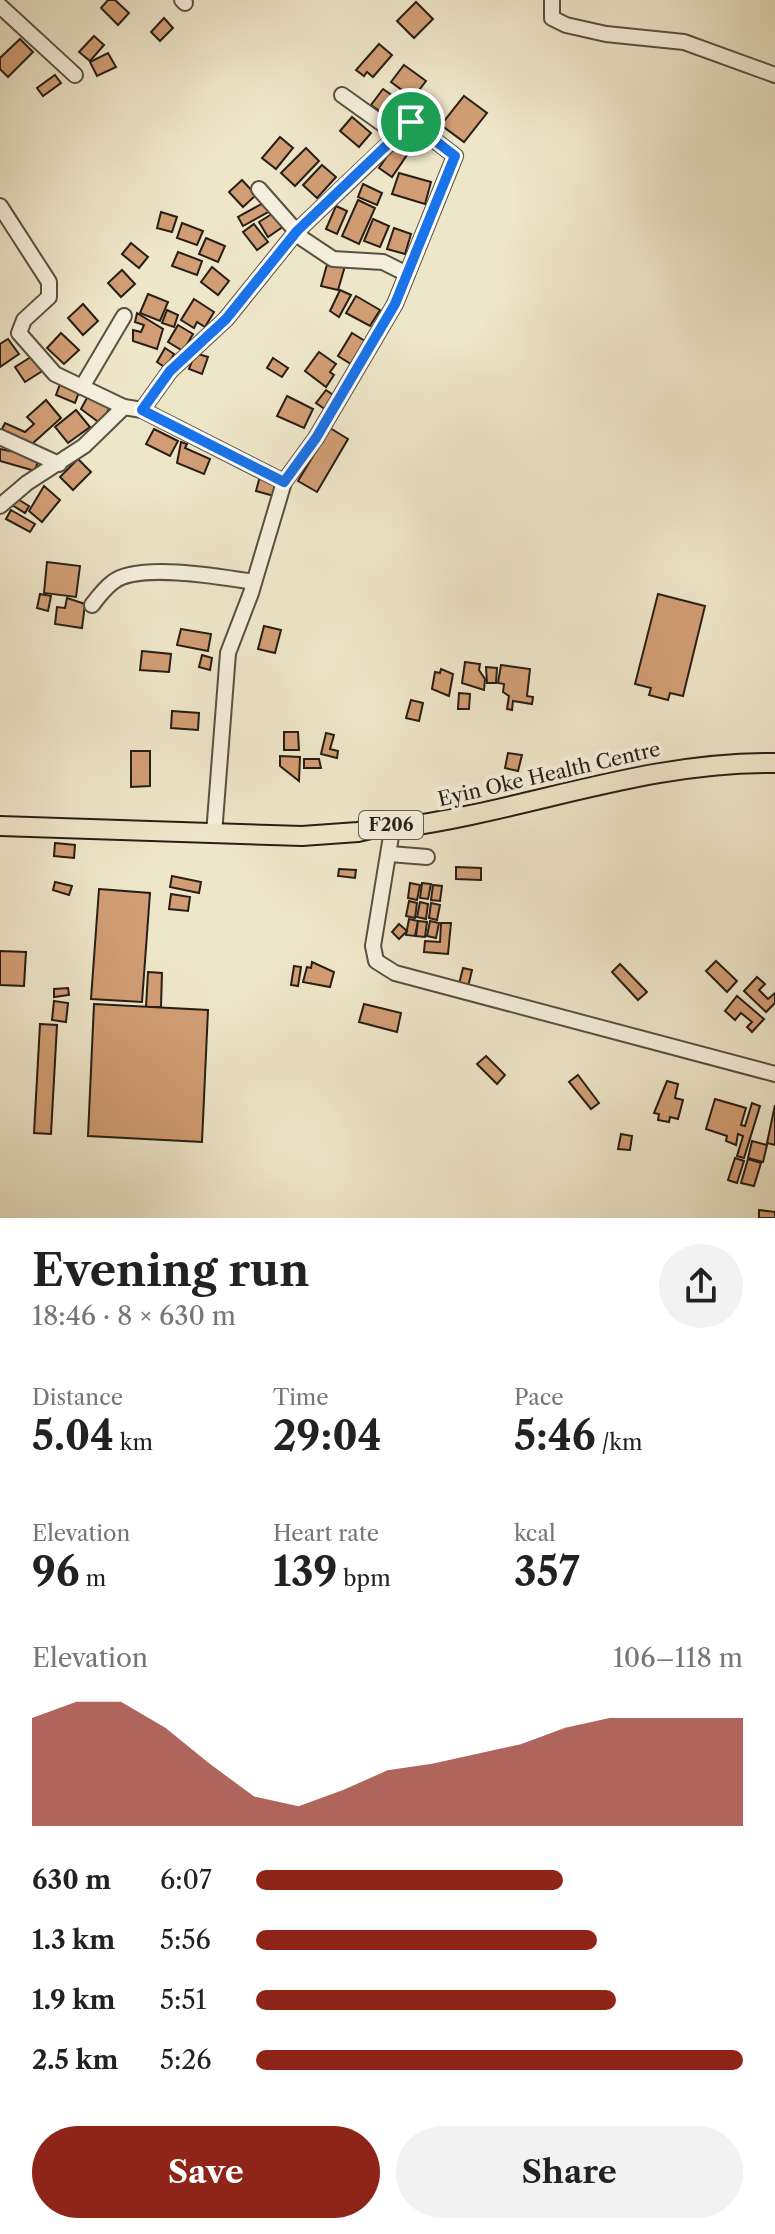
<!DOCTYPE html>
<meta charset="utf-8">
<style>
body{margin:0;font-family:"Libre Caslon Text",serif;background:#f2f2f2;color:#222;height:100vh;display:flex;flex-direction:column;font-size:30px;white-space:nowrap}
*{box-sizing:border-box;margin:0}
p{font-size:26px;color:#767676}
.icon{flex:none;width:44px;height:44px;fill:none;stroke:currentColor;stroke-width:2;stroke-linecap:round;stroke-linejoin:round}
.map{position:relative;height:1218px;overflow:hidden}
.side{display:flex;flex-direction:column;background:#fff;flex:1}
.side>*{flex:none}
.pin{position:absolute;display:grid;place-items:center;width:68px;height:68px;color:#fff;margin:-34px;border:4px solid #fff;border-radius:50%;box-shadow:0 2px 8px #0007}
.round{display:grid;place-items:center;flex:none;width:84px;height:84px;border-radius:42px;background:#f2f2f2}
.summary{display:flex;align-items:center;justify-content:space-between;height:136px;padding:0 32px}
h1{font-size:44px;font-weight:700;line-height:60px}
.stats{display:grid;grid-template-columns:repeat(3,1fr);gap:12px;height:136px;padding:8px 32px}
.stats div{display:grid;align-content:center}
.stats b{font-size:40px;font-weight:700}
.stats small{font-size:22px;font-weight:400}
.stats p{font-size:22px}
.chart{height:224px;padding:16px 32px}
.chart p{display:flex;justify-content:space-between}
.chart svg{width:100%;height:144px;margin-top:8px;fill:#8f2418;opacity:.7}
.action{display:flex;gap:16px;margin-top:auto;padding:16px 32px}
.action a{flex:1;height:92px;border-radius:48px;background:#8f2418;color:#fff;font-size:32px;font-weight:700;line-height:92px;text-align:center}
.action a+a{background:#f2f2f2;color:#222}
ul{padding:0 32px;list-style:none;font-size:26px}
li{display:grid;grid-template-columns:128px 96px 1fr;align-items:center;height:60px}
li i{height:20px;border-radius:10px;background:#8f2418}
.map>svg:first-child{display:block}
.building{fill:#d19d74;stroke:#281e15;stroke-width:2}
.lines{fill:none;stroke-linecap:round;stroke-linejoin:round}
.minor-casing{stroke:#5a5042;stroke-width:18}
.major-casing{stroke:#281e15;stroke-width:22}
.minor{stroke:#f4efdc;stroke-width:14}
.major{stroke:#eee6c9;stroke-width:18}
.route-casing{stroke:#fff;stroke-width:16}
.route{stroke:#1a73e8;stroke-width:10}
.labels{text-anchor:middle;stroke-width:8;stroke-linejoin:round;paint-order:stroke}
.shield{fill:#f4efdc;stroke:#655d51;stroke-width:2}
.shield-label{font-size:18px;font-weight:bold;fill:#281e15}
.street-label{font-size:20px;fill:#281e15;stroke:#f4efdc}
</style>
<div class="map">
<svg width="775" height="1218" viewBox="0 0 775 1218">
<rect width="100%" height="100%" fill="#eee6c9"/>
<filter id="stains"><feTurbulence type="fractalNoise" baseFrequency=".0025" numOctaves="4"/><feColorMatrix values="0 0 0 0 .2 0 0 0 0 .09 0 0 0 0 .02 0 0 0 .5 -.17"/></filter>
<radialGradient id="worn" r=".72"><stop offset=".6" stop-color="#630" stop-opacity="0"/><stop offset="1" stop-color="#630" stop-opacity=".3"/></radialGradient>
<!-- building -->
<g class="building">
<path d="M108 0H115L129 13 118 25 101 8Z"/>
<path d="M416 2 433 19 414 38 397 21Z"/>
<path d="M164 18 173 28 160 41 151 32Z"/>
<path d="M94 36 104 45 90 61 79 52Z"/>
<path d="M20 39 33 52 8 77 0 69V58Z"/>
<path d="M379 44 392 55 373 77 367 72 364 76 356 70Z"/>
<path d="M108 53 116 67 97 76 90 62Z"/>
<path d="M404 65 426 81 413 98 391 82Z"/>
<path d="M55 75 61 83 43 96 37 88Z"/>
<path d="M383 89 403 103 391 119 371 105Z"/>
<path d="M464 96 487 113 464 142 441 125Z"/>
<path d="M352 117 371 133 359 147 340 131Z"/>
<path d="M280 137 293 148 276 169 262 158Z"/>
<path d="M396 143 409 152 392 177 379 168Z"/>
<path d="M306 148 319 161 295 186 281 173Z"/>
<path d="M322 165 336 177 317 198 303 185Z"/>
<path d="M399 173 431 182 425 204 392 194Z"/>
<path d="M242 180 256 195 243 207 229 192Z"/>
<path d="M363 184 382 193 377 205 358 197Z"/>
<path d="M358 200 375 208 359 244 342 236Z"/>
<path d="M265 202 270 211 243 226 238 217Z"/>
<path d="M336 206 347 211 337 234 326 229Z"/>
<path d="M161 212 177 217 172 232 157 228Z"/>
<path d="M275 212 284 226 268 237 259 222Z"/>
<path d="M373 219 389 226 380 247 364 241Z"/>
<path d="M182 223 203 231 197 245 177 238Z"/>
<path d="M254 224 268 242 257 250 243 232Z"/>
<path d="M394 228 411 234 405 254 387 249Z"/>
<path d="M206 238 225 246 218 262 199 254Z"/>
<path d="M131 243 148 257 139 268 122 254Z"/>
<path d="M178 252 202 261 197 275 172 266Z"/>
<path d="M328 261 345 266 338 290 321 286Z"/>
<path d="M212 267 229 281 218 295 201 282Z"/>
<path d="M122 270 135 284 121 297 108 283Z"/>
<path d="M340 290 351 295 339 317 330 311Z"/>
<path d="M148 294 168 302 160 321 140 313Z"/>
<path d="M356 296 380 310 370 326 346 313Z"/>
<path d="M194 299 214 312 205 327 197 322 194 328 181 320Z"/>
<path d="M83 304 98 321 83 335 68 318Z"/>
<path d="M167 310 178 315 174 327 162 323Z"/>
<path d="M137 313 163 329 157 349 133 341V330L141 332 144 325 135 322Z"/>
<path d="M178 325 193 334 183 351 168 342Z"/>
<path d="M61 333 79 350 64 364 47 348Z"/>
<path d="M352 333 365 341 351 364 338 356Z"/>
<path d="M8 339 19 354 0 367V344Z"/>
<path d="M165 348 174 354 166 368 157 362Z"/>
<path d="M319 352 336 364 330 372 334 375 326 387 305 371Z"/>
<path d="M195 353 208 357 202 374 189 369Z"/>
<path d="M34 355 44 370 25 382 15 367Z"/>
<path d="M273 358 288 368 282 377 267 368Z"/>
<path d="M60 384 79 392 75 403 56 395Z"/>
<path d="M326 390 336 397 326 410 316 403Z"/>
<path d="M88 396 110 407 101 424 81 409Z"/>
<path d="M287 396 313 409 304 428 277 416Z"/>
<path d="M46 400 61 418 32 444 1 431 5 423 25 432 34 424 27 417Z"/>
<path d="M76 410 90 427 68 443 55 427Z"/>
<path d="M330 428 348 439 317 492 298 481Z"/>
<path d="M154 429 178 441 170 456 146 444Z"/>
<path d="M181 442 187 444 185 448 210 459 204 474 177 463Z"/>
<path d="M0 449 39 457 35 471 0 461Z"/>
<path d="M78 459 91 472 73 490 60 477Z"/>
<path d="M260 476 278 482 274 496 256 491Z"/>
<path d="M44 486 60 500 42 522 29 511Z"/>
<path d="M16 498 29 506 25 513 12 505Z"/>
<path d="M11 510 35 524 30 532 6 519Z"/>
<path d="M47 562 80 566 76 597 44 593Z"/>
<path d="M40 594 51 596 48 611 37 608Z"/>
<path d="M658 594 705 606 683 696 670 693 668 700 649 695 651 688 635 684Z"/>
<path d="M67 598 85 604 82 628 55 624 57 607 65 608Z"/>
<path d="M264 626 281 630 275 653 258 649Z"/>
<path d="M181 629 211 634 208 651 177 645Z"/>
<path d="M142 651 171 654 169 672 140 670Z"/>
<path d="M202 655 212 658 210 670 199 667Z"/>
<path d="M465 662 480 664 479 670 485 679 484 690 462 683Z"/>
<path d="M501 665 530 669 527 696 533 697 532 704 513 701 512 710 507 709 509 696 503 692 504 684 498 683Z"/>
<path d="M486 667 497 668 496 683H487Z"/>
<path d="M441 669 453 674 449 696 432 689 435 672 440 673Z"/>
<path d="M459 693 470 694 469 709H458Z"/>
<path d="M411 700 423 703 419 721 406 718Z"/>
<path d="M172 711 199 713 198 730 171 728Z"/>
<path d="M284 732H298L299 750H284Z"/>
<path d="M326 733 334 735 330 749 338 751 337 758 321 754Z"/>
<path d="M131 751H150V786L131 787Z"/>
<path d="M508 753 522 755 518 771 505 768Z"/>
<path d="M280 756 300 757 299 781 280 766Z"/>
<path d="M304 759H319L321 768H304Z"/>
<path d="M55 843 75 845 74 858 54 856Z"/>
<path d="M456 867 481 868V880L456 879Z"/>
<path d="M339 869 356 870 355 878 338 876Z"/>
<path d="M172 876 201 882 199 893 170 887Z"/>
<path d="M55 882 72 886 69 895 53 890Z"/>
<path d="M410 883 420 885 417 900 408 898Z"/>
<path d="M422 883 431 884 428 899 420 898Z"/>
<path d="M433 885 442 886 440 901 431 900Z"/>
<path d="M99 889 150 893 142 1002 91 999Z"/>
<path d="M171 894 190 897 188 911 169 909Z"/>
<path d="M409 901 417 903 415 918 406 916Z"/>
<path d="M420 902 428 904 426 919 417 917Z"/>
<path d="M431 903 440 905 437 920 429 918Z"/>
<path d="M409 919 418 921 415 936 406 935Z"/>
<path d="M418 921 427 922 425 937 416 936Z"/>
<path d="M430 921 439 923 436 938 427 936Z"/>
<path d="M441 923H451L448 954 424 952 425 941 440 942Z"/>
<path d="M399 924 407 931 399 939 392 932Z"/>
<path d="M0 951 26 952 24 986 0 985Z"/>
<path d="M716 961 737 981 727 992 706 971Z"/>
<path d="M312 962 334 972 330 987 303 982 307 967 311 968Z"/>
<path d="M620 964 647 992 638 1000 612 972Z"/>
<path d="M294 966 301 967 298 986 291 985Z"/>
<path d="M463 968 472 970 468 987 459 984Z"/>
<path d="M148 972 162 973 161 1007H146Z"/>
<path d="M757 977 765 984 759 990 768 999 775 993V1003L766 1012 744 991Z"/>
<path d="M68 988 69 995 54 997V989Z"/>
<path d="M737 996 764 1019 752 1032 747 1027 752 1022 741 1013 735 1020 725 1011Z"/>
<path d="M54 1001 68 1003 66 1022 52 1020Z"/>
<path d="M94 1004 208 1010 202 1142 88 1136Z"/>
<path d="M364 1004 401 1013 397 1032 359 1022Z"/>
<path d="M40 1024 57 1025 51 1134 34 1133Z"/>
<path d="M486 1056 505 1075 497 1084 477 1064Z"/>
<path d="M578 1075 599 1103 591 1109 569 1082Z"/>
<path d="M667 1081 678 1084 675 1098 683 1100 678 1119 670 1117 669 1122 658 1120 659 1114 654 1113Z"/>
<path d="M715 1099 746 1108 741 1125 745 1126 752 1103 760 1106 744 1158 737 1156 743 1136 738 1134 736 1145 726 1141 727 1136 706 1129Z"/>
<path d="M775 1105V1145L767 1143Z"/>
<path d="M621 1134 632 1136 630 1150 618 1149Z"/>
<path d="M752 1141 767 1145 763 1162 748 1158Z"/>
<path d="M735 1158 744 1161 737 1183 728 1180Z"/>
<path d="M748 1159 761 1163 754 1186 741 1183Z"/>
<path d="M759 1210 775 1212V1218H759Z"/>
</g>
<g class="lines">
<defs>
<g id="minor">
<path d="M182 0 185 3"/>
<path d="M552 0V18L566 25 606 34 684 42 775 75"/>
<path d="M0 6 75 75"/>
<path d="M259 189 303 239 333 259 383 262 407 274"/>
<path d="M0 206 49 282V297L24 320 19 333 55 374 124 407 142 410 284 482"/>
<path d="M82 387 124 316"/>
<path d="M142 410 170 371 226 319 297 231 398 135"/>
<path d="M0 437 59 464"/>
<path d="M0 506 27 483 84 446 124 407"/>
<path d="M92 605C98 597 105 588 113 582 138 562 223 577 254 582"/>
<path d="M393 824 373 946 376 961 395 973 775 1074"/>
<path d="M214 834 228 653 251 593 284 482 316 438 395 304 455 156 411 122 398 135 342 95"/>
<path d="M390 854 427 857"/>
</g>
<path id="major" d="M0 826 302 836 358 832 393 824 397 828C525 811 645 761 775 763"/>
</defs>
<!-- minor casing -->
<use href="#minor" class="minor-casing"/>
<!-- major casing -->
<use href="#major" class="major-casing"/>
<!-- minor -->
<use href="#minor" class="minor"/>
<!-- major -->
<use href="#major" class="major"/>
</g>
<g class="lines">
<defs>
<path id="route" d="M411 122 455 156 395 304 316 438 284 482 142 410 170 371 226 319 297 231Z"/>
</defs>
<!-- route casing -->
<use href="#route" class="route-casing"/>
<!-- route -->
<use href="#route" class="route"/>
</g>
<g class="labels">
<!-- shield labels -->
<rect class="shield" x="359" y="811" width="64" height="28" rx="6"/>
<g class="shield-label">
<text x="391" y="831">F206</text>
</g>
<!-- street labels -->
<g class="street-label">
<text transform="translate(549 774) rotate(-13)" y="7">Eyin Oke Health Centre</text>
</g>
</g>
<rect width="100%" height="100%" filter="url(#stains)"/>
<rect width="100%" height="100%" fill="url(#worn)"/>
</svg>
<div class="pin" style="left:411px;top:122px;background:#1e9e55"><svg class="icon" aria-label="arrive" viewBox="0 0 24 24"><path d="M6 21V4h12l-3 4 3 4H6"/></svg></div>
</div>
<section class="side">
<div class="summary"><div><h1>Evening run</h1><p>18:46 · 8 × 630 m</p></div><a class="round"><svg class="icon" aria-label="share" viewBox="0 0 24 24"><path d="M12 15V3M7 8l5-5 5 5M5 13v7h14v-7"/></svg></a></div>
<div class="stats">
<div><p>Distance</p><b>5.04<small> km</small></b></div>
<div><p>Time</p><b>29:04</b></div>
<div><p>Pace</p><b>5:46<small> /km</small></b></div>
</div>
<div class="stats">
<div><p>Elevation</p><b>96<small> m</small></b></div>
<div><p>Heart rate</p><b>139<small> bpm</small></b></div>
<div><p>kcal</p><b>357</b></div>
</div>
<div class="chart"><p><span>Elevation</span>106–118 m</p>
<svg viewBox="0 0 160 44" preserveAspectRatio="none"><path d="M0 44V11L10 6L20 6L30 14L40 25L50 35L60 38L70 33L80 27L90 25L100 22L110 19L120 14L130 11L140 11L150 11L160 11V44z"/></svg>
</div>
<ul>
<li><b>630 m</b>6:07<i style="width:63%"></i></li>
<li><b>1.3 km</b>5:56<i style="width:70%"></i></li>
<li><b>1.9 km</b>5:51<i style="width:74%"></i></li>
<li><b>2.5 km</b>5:26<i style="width:100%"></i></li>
</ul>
<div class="action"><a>Save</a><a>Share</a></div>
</section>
